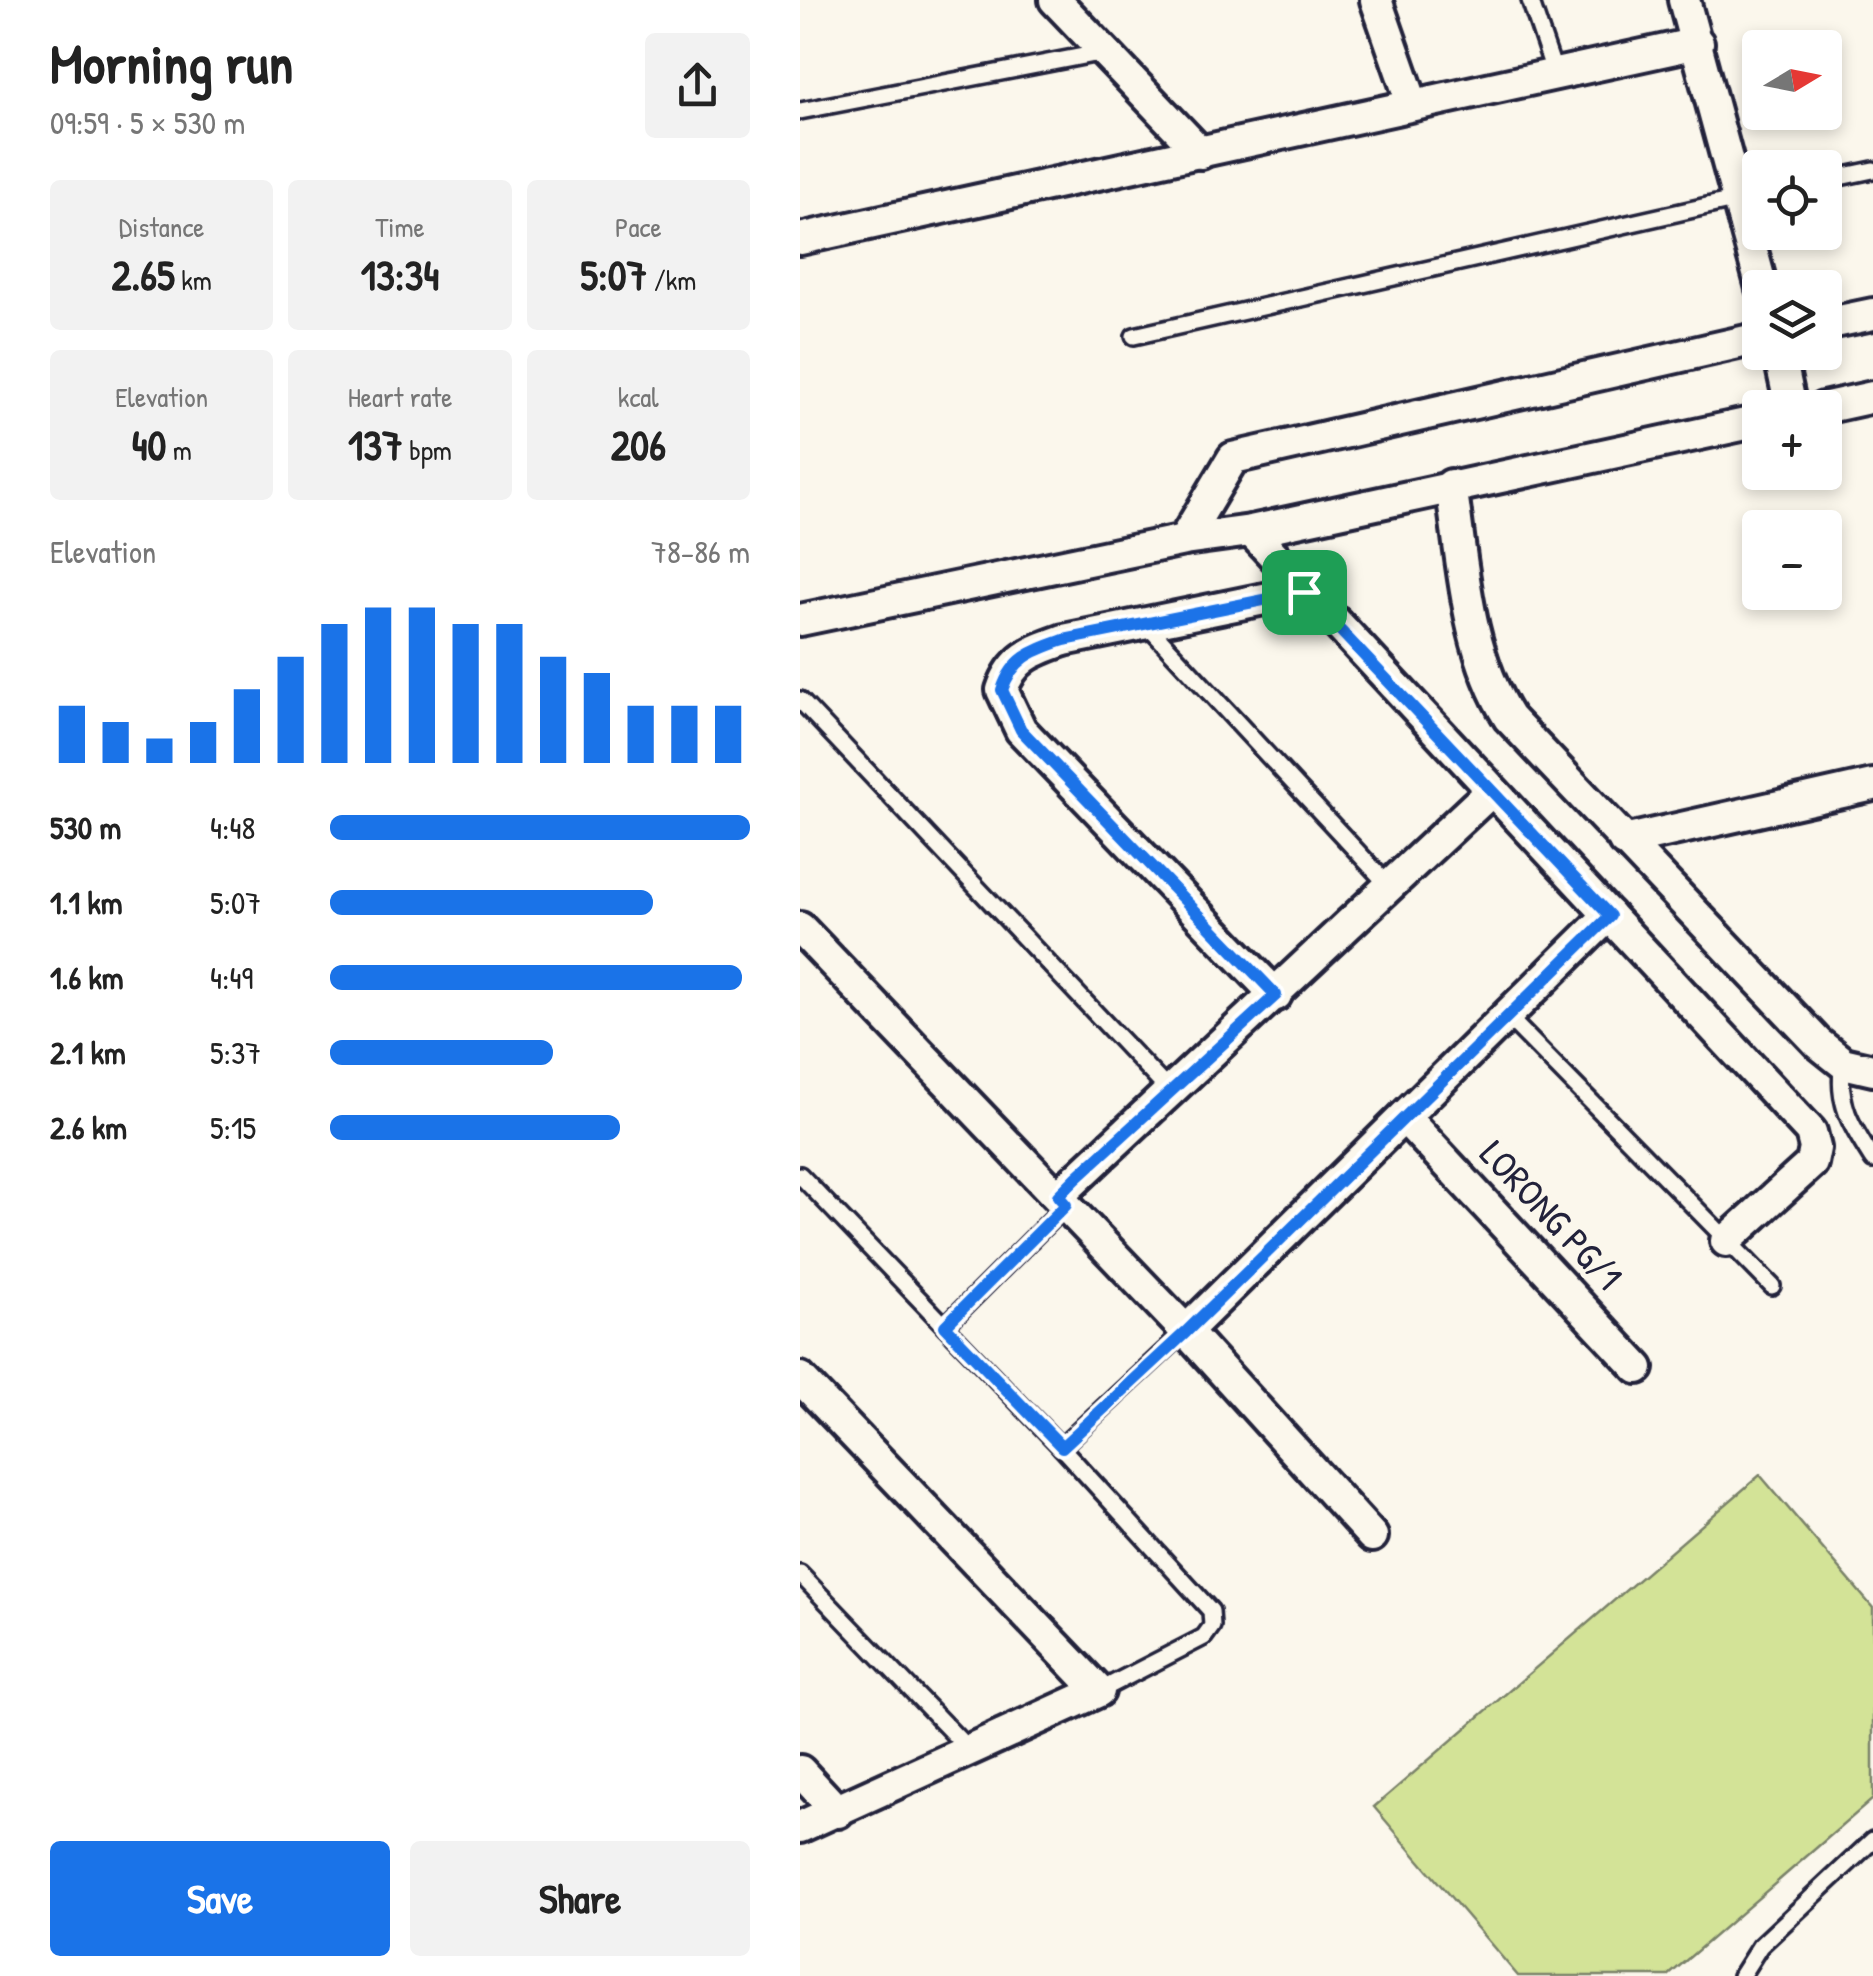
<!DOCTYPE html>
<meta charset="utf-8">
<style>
body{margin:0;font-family:"Patrick Hand",sans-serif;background:#f2f2f2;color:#222;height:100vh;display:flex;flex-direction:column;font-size:38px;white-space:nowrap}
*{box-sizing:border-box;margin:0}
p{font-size:32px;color:#767676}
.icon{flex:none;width:55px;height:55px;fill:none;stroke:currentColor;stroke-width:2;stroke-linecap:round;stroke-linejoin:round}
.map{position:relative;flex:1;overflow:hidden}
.drawer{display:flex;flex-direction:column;background:#fff;width:800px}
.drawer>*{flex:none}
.needle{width:65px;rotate:80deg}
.buttons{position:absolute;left:942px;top:30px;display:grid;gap:20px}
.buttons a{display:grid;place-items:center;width:100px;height:100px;border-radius:10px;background:#fff;box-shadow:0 5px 15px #0003;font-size:50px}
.pin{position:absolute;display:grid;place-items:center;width:85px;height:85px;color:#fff;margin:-42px;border-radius:20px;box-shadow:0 5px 15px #0006}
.round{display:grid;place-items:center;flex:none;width:105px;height:105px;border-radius:10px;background:#f2f2f2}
.overview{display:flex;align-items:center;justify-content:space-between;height:170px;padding:0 50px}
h1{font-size:55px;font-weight:700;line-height:75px}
.figures{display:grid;grid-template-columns:repeat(3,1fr);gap:15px;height:170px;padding:10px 50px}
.figures div{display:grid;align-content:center;border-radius:10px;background:#f2f2f2;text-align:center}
.figures b{font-size:42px;font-weight:700}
.figures small{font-size:28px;font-weight:400}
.figures p{font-size:28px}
.chart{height:280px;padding:20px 50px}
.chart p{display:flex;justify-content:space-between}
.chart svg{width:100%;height:180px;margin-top:10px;stroke:#1a73e8;stroke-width:6}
.action{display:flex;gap:20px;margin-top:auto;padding:20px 50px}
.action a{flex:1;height:115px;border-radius:10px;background:#1a73e8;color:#fff;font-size:40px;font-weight:700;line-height:115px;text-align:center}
.action a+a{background:#f2f2f2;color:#222}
ul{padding:0 50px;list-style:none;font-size:32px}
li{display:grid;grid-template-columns:160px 120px 1fr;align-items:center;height:75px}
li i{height:25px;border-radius:12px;background:#1a73e8}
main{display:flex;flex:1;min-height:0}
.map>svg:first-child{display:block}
.green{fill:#d3e397;stroke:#7a8269;stroke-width:2.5}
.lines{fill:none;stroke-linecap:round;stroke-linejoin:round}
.service-casing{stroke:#22223b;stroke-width:22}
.minor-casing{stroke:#22223b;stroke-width:38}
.service{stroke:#fbf7ec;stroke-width:15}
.minor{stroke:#fbf7ec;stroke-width:30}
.route-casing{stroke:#fff;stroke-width:20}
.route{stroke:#1a73e8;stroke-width:12}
.labels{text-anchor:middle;stroke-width:10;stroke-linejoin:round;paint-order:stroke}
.street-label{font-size:38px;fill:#22223b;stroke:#fbf7ec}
</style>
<main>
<section class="drawer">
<div class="overview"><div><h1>Morning run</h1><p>09:59 · 5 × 530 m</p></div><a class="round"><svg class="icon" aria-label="share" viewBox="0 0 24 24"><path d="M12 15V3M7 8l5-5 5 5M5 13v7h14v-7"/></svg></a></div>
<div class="figures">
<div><p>Distance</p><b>2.65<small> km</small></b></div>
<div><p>Time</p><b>13:34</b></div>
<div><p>Pace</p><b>5:07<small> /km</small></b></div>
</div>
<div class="figures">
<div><p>Elevation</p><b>40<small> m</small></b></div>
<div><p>Heart rate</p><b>137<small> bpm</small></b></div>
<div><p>kcal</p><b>206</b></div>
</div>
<div class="chart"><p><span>Elevation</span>78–86 m</p>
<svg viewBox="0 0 160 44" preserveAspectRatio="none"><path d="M5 44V30M15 44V34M25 44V38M35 44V34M45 44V26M55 44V18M65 44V10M75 44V6M85 44V6M95 44V10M105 44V10M115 44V18M125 44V22M135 44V30M145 44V30M155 44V30"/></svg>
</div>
<ul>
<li><b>530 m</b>4:48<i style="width:100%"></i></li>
<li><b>1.1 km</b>5:07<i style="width:77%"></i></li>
<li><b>1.6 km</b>4:49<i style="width:98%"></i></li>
<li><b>2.1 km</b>5:37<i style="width:53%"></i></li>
<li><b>2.6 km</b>5:15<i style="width:69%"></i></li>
</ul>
<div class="action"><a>Save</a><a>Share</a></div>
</section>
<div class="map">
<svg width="1073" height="1976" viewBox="0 0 1073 1976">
<rect width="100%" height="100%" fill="#fbf7ec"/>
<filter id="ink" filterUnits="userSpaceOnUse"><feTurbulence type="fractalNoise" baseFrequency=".01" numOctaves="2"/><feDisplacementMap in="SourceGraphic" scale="20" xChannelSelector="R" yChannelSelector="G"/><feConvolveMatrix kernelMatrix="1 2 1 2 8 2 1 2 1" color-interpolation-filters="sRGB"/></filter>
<g filter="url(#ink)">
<!-- green -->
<path class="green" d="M960 1475 1073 1608V1799L868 1976H718L574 1807Z"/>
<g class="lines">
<defs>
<g id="service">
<path d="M730 0 754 71"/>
<path d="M0 111 304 52"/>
<path d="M1025 180 1073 170"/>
<path d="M334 336 960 194"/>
<path d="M346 624 590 887"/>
<path d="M0 700 369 1091"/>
<path d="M707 1016 972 1286"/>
<path d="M1043 1063C1036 1103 1052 1127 1073 1160"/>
<path d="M0 1175 261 1447 411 1611 412 1626 404 1637 299 1691"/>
<path d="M145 1326 266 1205"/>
<path d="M261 1447 386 1331"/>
<path d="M0 1574 170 1751"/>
<path d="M941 1976 960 1946 1073 1840"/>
</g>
<g id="minor">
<path d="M255 0 401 153"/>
<path d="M576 0 612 103"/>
<path d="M884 0 962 288"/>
<path d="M0 239 898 43"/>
<path d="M1025 324 1073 314"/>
<path d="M979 352 991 408"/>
<path d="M1023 408 1073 397"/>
<path d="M651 485C663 563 666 650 709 718L1018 1043 1043 1063 1073 1070"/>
<path d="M451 531 1011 1132 1015 1148 1012 1163 926 1241"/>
<path d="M384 540 433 458 960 338"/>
<path d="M0 620 384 540 451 531 960 421"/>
<path d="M824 841 1073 785"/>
<path d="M0 928 386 1331 572 1536"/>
<path d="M476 995 221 730 202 690C213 657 233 651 264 640L503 591"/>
<path d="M604 1117 838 1368"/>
<path d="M258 1196 691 791"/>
<path d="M386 1331 809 915"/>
<path d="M0 1378 299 1691 0 1827"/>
<path d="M0 1771 38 1812"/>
</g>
</defs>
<!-- service casing -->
<use href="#service" class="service-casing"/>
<!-- minor casing -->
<use href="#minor" class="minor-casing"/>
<!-- service -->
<use href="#service" class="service"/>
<!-- minor -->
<use href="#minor" class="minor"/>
</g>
</g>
<g class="lines" filter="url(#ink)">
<defs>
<path id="route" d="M504 592 810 916 386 1332 262 1447 145 1326 266 1205 258 1196 276 1178 476 995 221 730 202 690C213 657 233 651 264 640Z"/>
</defs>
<!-- route casing -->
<use href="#route" class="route-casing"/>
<!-- route -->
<use href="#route" class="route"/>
</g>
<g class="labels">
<!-- street labels -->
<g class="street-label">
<text transform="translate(751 1215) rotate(47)" y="13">LORONG PG/1</text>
</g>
</g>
</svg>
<div class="buttons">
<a><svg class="needle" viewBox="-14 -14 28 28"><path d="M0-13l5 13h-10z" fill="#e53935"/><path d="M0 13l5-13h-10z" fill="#767676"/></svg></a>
<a><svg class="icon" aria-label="locate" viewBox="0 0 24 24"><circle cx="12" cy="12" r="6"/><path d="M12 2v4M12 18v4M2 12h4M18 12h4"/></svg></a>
<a><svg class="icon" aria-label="layers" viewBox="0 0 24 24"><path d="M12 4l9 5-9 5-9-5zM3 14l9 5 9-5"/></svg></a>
<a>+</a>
<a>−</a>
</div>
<div class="pin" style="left:504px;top:592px;background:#1e9e55"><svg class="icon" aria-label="arrive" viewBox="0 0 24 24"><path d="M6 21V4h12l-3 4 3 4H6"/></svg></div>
</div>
</main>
